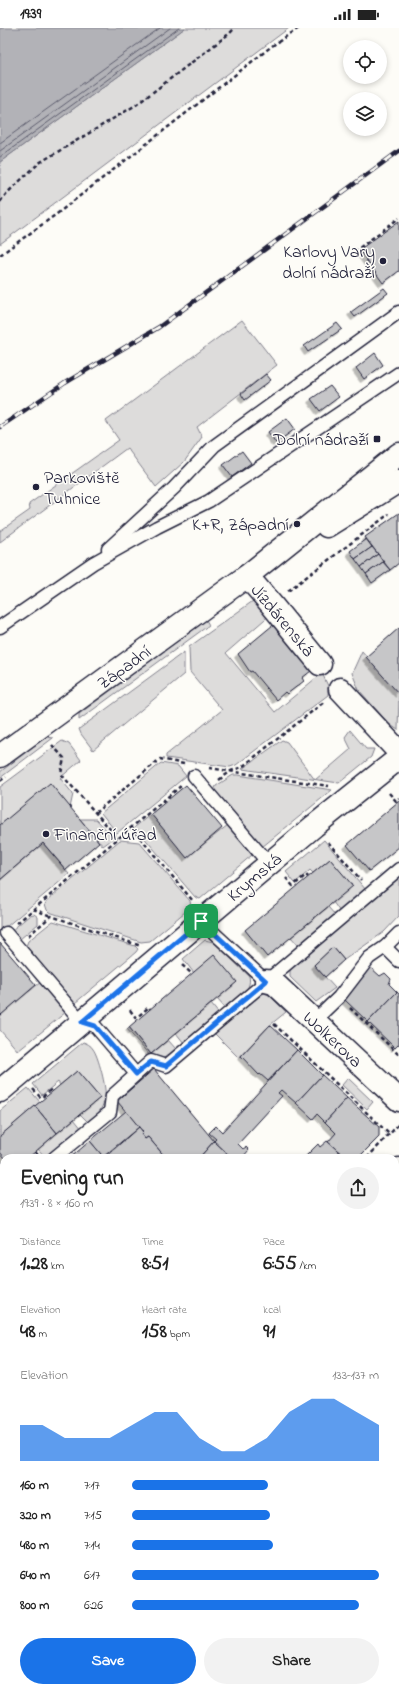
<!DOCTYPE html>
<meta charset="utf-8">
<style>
body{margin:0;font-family:"Indie Flower",sans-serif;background:#f2f2f2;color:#222;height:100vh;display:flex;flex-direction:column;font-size:15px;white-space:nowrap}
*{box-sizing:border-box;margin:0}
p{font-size:13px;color:#767676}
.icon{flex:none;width:22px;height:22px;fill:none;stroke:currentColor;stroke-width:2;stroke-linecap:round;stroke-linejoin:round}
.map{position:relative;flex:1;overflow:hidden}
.panel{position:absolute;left:0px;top:1126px;width:399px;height:538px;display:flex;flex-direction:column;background:#fff;border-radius:12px 12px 0 0;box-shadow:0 2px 6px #0003}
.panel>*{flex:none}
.buttons{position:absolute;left:343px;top:12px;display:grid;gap:8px}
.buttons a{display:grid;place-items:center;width:44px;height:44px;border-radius:50%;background:#fff;box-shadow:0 2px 6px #0003;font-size:20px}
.pin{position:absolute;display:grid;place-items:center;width:34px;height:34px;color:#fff;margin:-17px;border-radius:8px;box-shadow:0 2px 6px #0006}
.round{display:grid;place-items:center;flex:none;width:42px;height:42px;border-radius:21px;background:#f2f2f2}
.summary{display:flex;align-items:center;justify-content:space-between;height:68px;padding:0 20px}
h1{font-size:22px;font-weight:700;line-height:30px}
.stats{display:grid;grid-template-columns:repeat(3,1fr);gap:6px;height:68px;padding:4px 20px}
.stats div{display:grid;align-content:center}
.stats b{font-size:20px;font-weight:700}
.stats small{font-size:11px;font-weight:400}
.stats p{font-size:11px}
.chart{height:112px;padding:8px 20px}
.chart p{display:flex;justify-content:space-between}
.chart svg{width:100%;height:72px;margin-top:4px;fill:#1a73e8;opacity:.7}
.button{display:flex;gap:8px;margin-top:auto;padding:8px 20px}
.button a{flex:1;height:46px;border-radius:24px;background:#1a73e8;color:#fff;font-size:16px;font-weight:700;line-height:46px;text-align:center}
.button a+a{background:#f2f2f2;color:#222}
ul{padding:0 20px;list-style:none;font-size:13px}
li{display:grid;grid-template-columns:64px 48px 1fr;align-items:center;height:30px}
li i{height:10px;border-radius:5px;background:#1a73e8}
.status{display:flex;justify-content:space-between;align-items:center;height:28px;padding:0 20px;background:#fff;direction:ltr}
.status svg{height:11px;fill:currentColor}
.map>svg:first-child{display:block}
.green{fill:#dddcdb;stroke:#807f8b}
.water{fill:#b2b2b7;stroke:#787885}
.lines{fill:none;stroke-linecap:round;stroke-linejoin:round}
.shore{stroke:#5c5c6d;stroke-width:1}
.building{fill:#c6c6c8;stroke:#22223b;filter:url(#shadow)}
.lane-casing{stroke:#22223b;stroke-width:15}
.street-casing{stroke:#22223b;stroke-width:25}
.secondary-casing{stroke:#22223b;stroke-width:25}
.path{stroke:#22223b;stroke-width:2.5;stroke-dasharray:4 3;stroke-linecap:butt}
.lane{stroke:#fdfcf7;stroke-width:12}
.street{stroke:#fdfcf7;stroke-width:22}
.secondary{stroke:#fdfcf7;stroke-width:22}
.rail-casing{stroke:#22223b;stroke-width:4.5}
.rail{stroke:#fdfcf7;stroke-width:3;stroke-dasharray:9;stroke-linecap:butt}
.route-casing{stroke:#fff;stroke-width:8}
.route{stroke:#1a73e8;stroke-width:5}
.poi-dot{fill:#22223b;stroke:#fdfcf7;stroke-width:1.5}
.labels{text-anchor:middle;stroke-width:3;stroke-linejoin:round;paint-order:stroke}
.poi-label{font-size:18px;fill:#22223b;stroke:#fdfcf7;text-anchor:end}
.street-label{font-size:18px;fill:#22223b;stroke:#fdfcf7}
</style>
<div class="status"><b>19:39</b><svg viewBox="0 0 49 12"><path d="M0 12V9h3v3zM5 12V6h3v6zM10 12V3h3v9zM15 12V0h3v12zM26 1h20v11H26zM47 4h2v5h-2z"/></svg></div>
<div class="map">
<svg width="399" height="1664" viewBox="0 0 399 1664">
<defs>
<filter id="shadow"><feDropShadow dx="-3.5" dy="3.5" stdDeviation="0" flood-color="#0004"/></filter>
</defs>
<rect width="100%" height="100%" fill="#fdfcf7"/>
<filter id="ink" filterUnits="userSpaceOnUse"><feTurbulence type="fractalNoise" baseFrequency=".025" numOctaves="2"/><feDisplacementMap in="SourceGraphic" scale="8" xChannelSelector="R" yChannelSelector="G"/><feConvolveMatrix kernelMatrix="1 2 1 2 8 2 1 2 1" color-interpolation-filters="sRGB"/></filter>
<g filter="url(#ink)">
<!-- green -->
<g class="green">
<path d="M185 0H289L0 216V134Z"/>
<path d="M242 292 277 337 197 399 202 409 184 434 156 459 127 420 0 514V503L30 482 29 476 119 412 106 393Z"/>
<path d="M253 573 266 580 272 585 226 625 275 684 322 645 328 658V667L236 737 230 739 166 730V727L222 682 190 644 189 619Z"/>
<path d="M206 592 209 597 79 692V686Z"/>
<path d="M362 623 399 666 398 702 389 696 359 662 352 645Z"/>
<path d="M184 624V646L93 722 81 706 79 701Z"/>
<path d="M350 702 366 721H374L371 729 339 755 242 741 282 712 287 714 315 752 351 721 345 709Z"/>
<path d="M46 709 53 710 0 750V744Z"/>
<path d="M62 713 69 716 81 732 60 750 73 766 70 780 0 797V759Z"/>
<path d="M161 735 178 738 186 748 117 805 101 785Z"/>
<path d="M233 747H238L332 762 262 819 214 763 216 758Z"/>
<path d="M151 786 187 829 228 797 252 827 200 871 195 869 135 799Z"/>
<path d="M80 791H96L114 810 103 818Z"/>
<path d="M120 812 139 814 190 873 191 879 150 913 141 914 49 884 47 882 45 876 48 872Z"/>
<path d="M324 812 366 862 340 884 333 874 352 858 330 831 313 845 310 842 295 855 286 844Z"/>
<path d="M43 815 69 846 0 904V852Z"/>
<path d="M399 847V888L384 904 344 932 333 919 314 937 335 960 316 974 290 949V942L292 938Z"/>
<path d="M328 879 336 888 299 918 291 909Z"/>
<path d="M34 886 38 889V896L20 911 12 902 30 887Z"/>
<path d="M53 893 135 918 138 921 136 924 75 975 26 918 28 913Z"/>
<path d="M205 912 213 914 249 948C253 963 235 972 226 981L217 971 236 954 194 945 183 931Z"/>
<path d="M41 954 66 984 18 1023 0 1002V986Z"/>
<path d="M264 965 269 967 286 984 270 997 239 1030 213 1004 257 967Z"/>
<path d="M211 976 219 986 184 1015 176 1005Z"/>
<path d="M129 999 151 1026 168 1012 176 1021 166 1030 150 1028 127 1001Z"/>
<path d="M83 1014C86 1015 91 1017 93 1021 98 1027 107 1061 105 1069 103 1081 97 1087 89 1095L80 1086 100 1070 77 1043 60 1057 58 1054 42 1067 33 1056Z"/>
<path d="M348 1050 373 1074 367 1081 342 1057Z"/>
<path d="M28 1060 40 1074 0 1108V1083Z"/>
<path d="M74 1091 82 1101 46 1130 38 1121Z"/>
<path d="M2 1595 4 1596V1625L0 1622V1596Z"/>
<path d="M399 1599V1664H355L357 1660H395V1605Z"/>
</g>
<!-- water -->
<path class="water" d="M0 0H185L0 134Z"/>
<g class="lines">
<!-- shore -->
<g class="shore">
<path d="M0 115 160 0"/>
<path d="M0 123 170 0"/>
<path d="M0 129 179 0"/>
</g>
</g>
<!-- building -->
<g class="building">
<path d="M399 193V243L383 255 359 222Z"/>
<path d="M384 260 388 265 355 289 351 284Z"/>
<path d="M337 295 342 301 308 324 304 318Z"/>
<path d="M375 325 383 337 364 351 356 340Z"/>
<path d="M266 346 271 352 245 372 241 366Z"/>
<path d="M330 358 339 369 320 383 311 371Z"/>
<path d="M287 390 295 401 276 415 268 404Z"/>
<path d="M242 423 251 435 232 449 223 437Z"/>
<path d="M399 485V535L390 542 365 509Z"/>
<path d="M366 511 372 519 355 531 350 523Z"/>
<path d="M372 519 378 526 361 539 355 531Z"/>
<path d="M378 526 383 534 366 546 361 539Z"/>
<path d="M383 534 390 542 372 555 366 546Z"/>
<path d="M273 597 280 606 283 604 289 612 287 614 311 643 302 650 304 653 287 666 285 664 276 672 252 643 250 644 238 626Z"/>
<path d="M399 600V666L366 629Z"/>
<path d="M50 755 99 814 66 842 43 815 0 852V797Z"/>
<path d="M186 757 222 800 187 830 151 786Z"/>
<path d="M399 773V819L369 843 347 817Z"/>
<path d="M330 831 353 858 267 929 245 902Z"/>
<path d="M0 915 36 957 1 987 0 986Z"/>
<path d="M333 919 344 932 325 949 314 937Z"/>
<path d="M214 927 237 954 151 1026 129 999Z"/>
<path d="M370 939 380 948 385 945 391 951 389 956 397 964 368 994 345 972Z"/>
<path d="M397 964 399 966V1016L395 1020 368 994Z"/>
<path d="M270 997 297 1022 268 1053 260 1046 259 1047 241 1028Z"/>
<path d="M297 1022 322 1047 296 1075 281 1062 278 1065 282 1068 238 1116 243 1121 246 1119 249 1122 242 1130H232L214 1113 216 1111 209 1105 216 1098 222 1104Z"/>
<path d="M154 1041 214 1113 199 1130H166L148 1109 145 1111 141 1106 143 1104 117 1073Z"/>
<path d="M77 1043 100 1070 57 1105 35 1078Z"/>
<path d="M322 1047 347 1070 325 1094 317 1086 313 1091 296 1075Z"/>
<path d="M347 1070 379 1099V1109L358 1130H346L328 1114 336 1105 325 1094Z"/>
<path d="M35 1078 57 1105 28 1130H5L0 1124V1108Z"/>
<path d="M126 1083 139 1099 103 1129 90 1113Z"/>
<path d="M139 1099 143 1104 141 1106 145 1111 148 1109 166 1130H104Z"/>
<path d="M90 1113 101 1126 96 1130H70Z"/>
<path d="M214 1113 232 1130H199Z"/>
<path d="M327 1113 346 1130H304L318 1116 320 1119Z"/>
<path d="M4 1168V1203L0 1199V1172Z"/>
<path d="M399 1197V1243L395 1248V1201Z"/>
<path d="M4 1210V1265L0 1262V1214Z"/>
<path d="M0 1262 4 1265V1299L0 1295Z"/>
<path d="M0 1295 4 1299V1333L0 1337Z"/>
<path d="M1 1336 4 1339V1361L2 1363 0 1361Z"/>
<path d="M395 1389 397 1402 399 1406V1409H395Z"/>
<rect x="395" y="1409" width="4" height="12"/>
<path d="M0 1440 4 1444V1496L0 1493Z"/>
<path d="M395 1463H399V1491L395 1492Z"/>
<path d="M1 1621 4 1625V1660H14L10 1664H0Z"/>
<path d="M181 1660H202L207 1664H177Z"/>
<path d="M233 1660H270L267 1664H230Z"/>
</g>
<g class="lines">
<defs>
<g id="lane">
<path d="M108 521 174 460 214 418 399 284"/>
<path d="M0 599 93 535 157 499 209 473 399 345"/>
<path d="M194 748 269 836"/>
<path d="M201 893 266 953"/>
<path d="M6 905 82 994 95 998 136 1046"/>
<path d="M385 919 399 933"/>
<path d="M314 993 339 969 369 930 385 919 399 905"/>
<path d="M54 1130 110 1084 112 1068 151 1033 166 1038 399 841"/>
<path d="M0 1141 4 1146"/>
<path d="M0 1164 4 1160"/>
<path d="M395 1610 399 1603"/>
<path d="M24 1664 29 1660"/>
<path d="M362 1664 364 1660"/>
</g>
<g id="street">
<path d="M247 548 271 576 320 636"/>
<path d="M340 661 399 724"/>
<path d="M266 953 274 955 399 1072"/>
<path d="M0 1063 314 798 399 730"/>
<path d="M395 1145 399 1141"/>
<path d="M395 1444H399"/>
<path d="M0 1559 4 1554"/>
<path d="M100 1660 103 1664"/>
<path d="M155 1664 157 1660"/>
</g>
<g id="secondary">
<path d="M327 498 399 453"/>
<path d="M0 728 247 548 399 426"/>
</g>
</defs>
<!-- lane casing -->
<use href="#lane" class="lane-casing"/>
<!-- street casing -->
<use href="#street" class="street-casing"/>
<!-- secondary casing -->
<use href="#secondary" class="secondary-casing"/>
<!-- path -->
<g class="path">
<path d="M0 174 7 165 39 135 136 77 230 5 235 0"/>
<path d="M354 224 399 190"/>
<path d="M0 227 58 185 272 18 299 0"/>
<path d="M288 563 389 486"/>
<path d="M52 717 64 730 61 746 118 810"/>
<path d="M209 740 329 758"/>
<path d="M219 752 231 743 242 739 324 674"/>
<path d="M0 753 6 749"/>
<path d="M389 765 396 773 399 770"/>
<path d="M95 785 160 731 184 736"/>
<path d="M131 799 193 873"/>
<path d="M328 814 361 852"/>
<path d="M286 850 293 858 306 847 308 849"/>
<path d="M33 881 51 888"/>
<path d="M17 895 182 757"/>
<path d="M28 908 51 888 141 918"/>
<path d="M182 937 192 946"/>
<path d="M350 980 399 1027"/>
<path d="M130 982 136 990 149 979 150 981"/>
<path d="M274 996 389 1106"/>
<path d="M33 1061 41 1070 52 1061 53 1063"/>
<path d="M35 1124 39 1128"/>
<path d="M367 1130 399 1096"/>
<path d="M395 1173 399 1169"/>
<path d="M0 1499 4 1502"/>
<path d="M0 1520 4 1515"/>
<path d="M0 1593 4 1592"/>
</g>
<!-- lane -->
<use href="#lane" class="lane"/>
<!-- street -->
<use href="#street" class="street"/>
<!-- secondary -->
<use href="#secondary" class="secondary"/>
<defs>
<path id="rail" d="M0 399 65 355 159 299 399 123"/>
</defs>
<!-- rail casing -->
<use href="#rail" class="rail-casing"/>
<!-- rail -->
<use href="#rail" class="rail"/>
</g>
</g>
<g class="lines" filter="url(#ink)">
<defs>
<path id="route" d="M201 893 266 953 166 1038 151 1034 136 1046 95 998 82 994Z"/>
</defs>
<!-- route casing -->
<use href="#route" class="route-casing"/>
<!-- route -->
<use href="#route" class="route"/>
</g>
<!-- markers -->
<g class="poi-dot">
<circle cx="383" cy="233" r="4"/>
<rect x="373" y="407" width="8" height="8" rx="2"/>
<circle cx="36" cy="459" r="4"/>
<circle cx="297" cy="496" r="4"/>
<circle cx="46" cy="806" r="4"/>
</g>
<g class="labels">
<!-- poi labels -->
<g class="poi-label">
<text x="375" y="229">Karlovy Vary<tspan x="375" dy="21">dolní nádraží</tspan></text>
<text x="369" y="417">Dolní nádraží</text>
<text x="44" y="455" text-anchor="start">Parkoviště<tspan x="44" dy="21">Tuhnice</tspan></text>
<text x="289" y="502">K+R, Západní</text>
<text x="54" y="812" text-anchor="start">Finanční úřad</text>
</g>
<!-- street labels -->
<g class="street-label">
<text transform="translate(283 592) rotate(50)" y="6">Jízdárenská</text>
<text transform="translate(124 639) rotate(-36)" y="6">Západní</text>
<text transform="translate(254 849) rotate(-40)" y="6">Krymská</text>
<text transform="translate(333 1011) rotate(43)" y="6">Wolkerova</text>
</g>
</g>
</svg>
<div class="buttons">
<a><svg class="icon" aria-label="locate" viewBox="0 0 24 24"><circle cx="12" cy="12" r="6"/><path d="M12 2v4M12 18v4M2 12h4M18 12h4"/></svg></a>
<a><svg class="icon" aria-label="layers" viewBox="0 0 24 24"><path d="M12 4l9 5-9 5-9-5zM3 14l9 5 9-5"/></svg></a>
</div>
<div class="pin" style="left:201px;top:893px;background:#1e9e55"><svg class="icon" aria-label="arrive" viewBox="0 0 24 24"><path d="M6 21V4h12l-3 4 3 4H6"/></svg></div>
<section class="panel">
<div class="summary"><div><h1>Evening run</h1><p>19:39 · 8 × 160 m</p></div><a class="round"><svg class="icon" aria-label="share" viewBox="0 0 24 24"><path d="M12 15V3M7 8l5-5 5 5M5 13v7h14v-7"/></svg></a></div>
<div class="stats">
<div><p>Distance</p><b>1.28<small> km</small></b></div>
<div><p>Time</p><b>8:51</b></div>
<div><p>Pace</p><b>6:55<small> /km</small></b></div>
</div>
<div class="stats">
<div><p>Elevation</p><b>48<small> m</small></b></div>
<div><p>Heart rate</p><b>158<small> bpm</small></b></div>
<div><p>kcal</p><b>91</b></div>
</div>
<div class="chart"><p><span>Elevation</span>133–137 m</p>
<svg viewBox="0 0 160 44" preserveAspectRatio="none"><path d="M0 44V22L10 22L20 30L30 30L40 30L50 22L60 14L70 14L80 30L90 38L100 38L110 30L120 14L130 6L140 6L150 14L160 22V44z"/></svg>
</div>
<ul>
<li><b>160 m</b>7:17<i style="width:55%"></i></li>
<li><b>320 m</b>7:15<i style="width:56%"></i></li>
<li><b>480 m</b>7:14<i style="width:57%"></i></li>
<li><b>640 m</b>6:17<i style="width:100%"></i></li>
<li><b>800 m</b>6:26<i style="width:92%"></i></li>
</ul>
<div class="button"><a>Save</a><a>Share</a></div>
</section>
</div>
